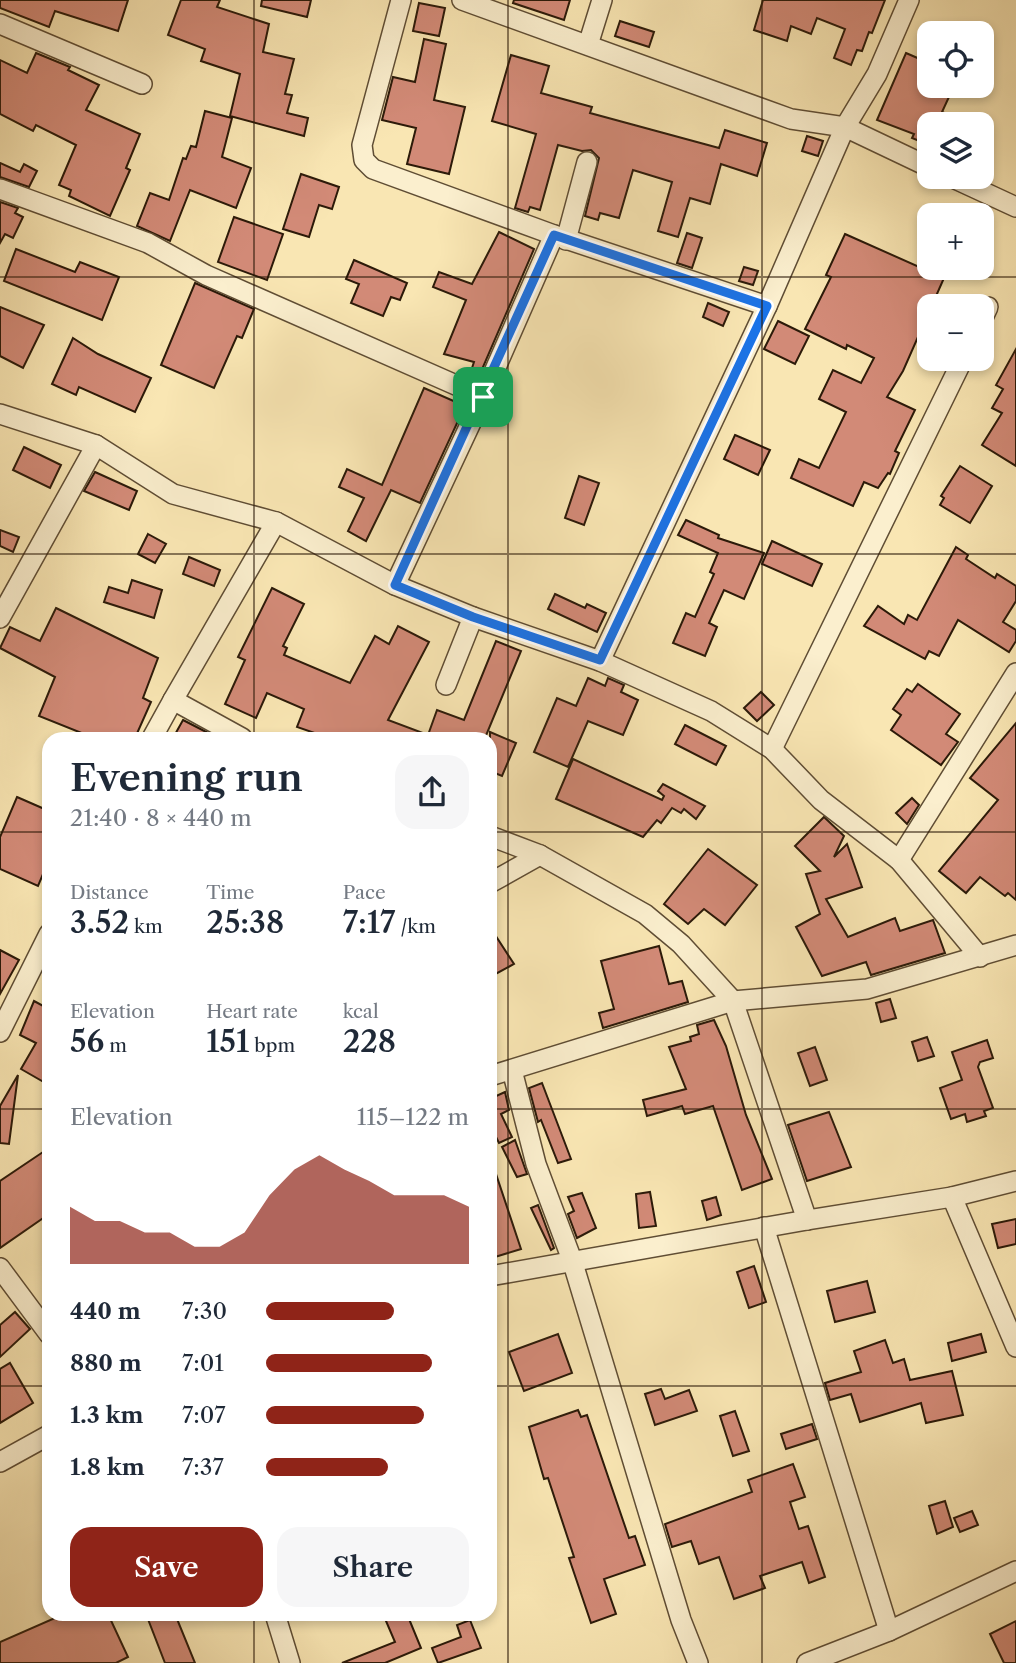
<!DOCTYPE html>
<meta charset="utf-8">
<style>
body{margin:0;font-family:"Libre Caslon Text",serif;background:#f6f6f7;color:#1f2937;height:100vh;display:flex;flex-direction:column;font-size:26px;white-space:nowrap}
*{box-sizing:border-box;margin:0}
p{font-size:23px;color:#747a83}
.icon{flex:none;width:38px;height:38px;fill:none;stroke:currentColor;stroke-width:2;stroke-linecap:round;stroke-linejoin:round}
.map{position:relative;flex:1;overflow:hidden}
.side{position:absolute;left:42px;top:732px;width:455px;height:889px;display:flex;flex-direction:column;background:#fff;border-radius:21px;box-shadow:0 4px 10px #0003}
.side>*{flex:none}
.controls{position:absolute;left:917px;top:21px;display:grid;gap:14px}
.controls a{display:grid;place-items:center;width:77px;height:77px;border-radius:14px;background:#fff;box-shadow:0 4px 10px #0003;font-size:35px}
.pin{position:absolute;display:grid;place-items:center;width:60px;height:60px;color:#fff;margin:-30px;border-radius:14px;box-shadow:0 4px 10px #0006}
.round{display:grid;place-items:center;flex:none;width:74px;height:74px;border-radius:21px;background:#f6f6f7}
.headline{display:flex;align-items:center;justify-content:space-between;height:119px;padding:0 28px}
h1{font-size:38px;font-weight:600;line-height:52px}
.metrics{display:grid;grid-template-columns:repeat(3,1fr);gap:10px;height:119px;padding:7px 28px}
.metrics div{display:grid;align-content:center}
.metrics b{font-size:30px;font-weight:600}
.metrics small{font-size:19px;font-weight:400}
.metrics p{font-size:19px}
.chart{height:196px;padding:14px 28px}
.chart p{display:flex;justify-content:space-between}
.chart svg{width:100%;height:126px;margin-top:7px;fill:#8f2418;opacity:.7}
.cta{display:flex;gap:14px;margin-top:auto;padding:14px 28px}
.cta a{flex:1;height:80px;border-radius:21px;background:#8f2418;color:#fff;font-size:28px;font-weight:600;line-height:80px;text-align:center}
.cta a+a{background:#f6f6f7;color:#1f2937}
ul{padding:0 28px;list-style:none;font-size:23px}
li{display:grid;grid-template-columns:112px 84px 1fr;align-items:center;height:52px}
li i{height:18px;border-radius:9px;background:#8f2418}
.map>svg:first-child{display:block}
.building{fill:#d28a77;stroke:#2c1a09;stroke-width:2}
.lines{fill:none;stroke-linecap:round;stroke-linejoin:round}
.minor-casing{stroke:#5f4d34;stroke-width:22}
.minor{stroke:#fbefce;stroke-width:19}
.route-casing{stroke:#fff;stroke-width:14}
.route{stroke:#1a73e8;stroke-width:9}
.grid{fill:none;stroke:#2c1a09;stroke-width:2;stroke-opacity:0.55}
</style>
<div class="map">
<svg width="1016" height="1663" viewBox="0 0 1016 1663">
<rect width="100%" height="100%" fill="#f9e6b3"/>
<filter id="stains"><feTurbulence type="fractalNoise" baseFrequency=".00286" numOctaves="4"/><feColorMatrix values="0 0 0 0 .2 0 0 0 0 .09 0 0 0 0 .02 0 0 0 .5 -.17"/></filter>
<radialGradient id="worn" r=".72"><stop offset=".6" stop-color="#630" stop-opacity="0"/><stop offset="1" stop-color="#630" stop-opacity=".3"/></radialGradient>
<!-- building -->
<g class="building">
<path d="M0 0H128L118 31 55 11 49 27 0 8Z"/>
<path d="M181 0H220L217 7 269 24 263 52 294 59 285 94 292 95 287 113 308 118 304 136 230 116 240 74 201 61 205 49 168 35Z"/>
<path d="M262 0H311L307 17 261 6Z"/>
<path d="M514 0H570L564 20 513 3Z"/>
<path d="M763 0H885L872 33 869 32 862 51 857 50 851 65 834 58 845 29 817 18 811 34 791 26 787 41 754 30Z"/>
<path d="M419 3 445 8 439 36 413 31Z"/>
<path d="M620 21 654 32 649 47 615 36Z"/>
<path d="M424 39 446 44 434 100 465 107 449 174 407 164 416 128 382 120 393 77 415 82Z"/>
<path d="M36 53 70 67 68 70 99 85 86 110 140 134 126 168 130 170 110 216 69 196 71 190 59 185 76 145 36 125 33 131 0 114V60L27 73Z"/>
<path d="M906 53 929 63V86H954L942 112 970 124H929V145L912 138 914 134 877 120Z"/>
<path d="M511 55 549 66 541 93 592 107 590 113 719 148 725 130 767 143 757 176 721 164 710 204 690 198 678 237 658 231 672 182 633 170 619 218 600 213 598 220 585 216 599 158 591 150 582 151 558 145 540 210 530 207 528 212 515 208 536 134 492 121Z"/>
<path d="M205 111 232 118 222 157 251 168 236 208 190 190 170 241 137 226 150 193 169 200 183 158 186 159 191 146 196 147Z"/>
<path d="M807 136 823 141 818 156 802 151Z"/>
<path d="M0 163 20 172 24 164 37 171 29 187 0 177Z"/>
<path d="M301 174 339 187 332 209 319 205 309 237 283 229Z"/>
<path d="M0 202 18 208 15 213 23 217 13 238 5 234 0 243Z"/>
<path d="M234 217 283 234 267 280 218 262Z"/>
<path d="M499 232 534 249 480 374 471 371 474 362 444 354 466 300 433 287 439 272 472 284Z"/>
<path d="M687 233 702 238 692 268 677 263Z"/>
<path d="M845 234 944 278 903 371 887 397 915 410 895 451 899 453 890 474 888 473 878 488 864 482 853 506 791 478 799 459 819 468 846 412 819 399 833 370 861 383 874 358 847 345 846 349 805 329 831 277 826 275Z"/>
<path d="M16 249 75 272 80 262 119 277 102 320 4 281Z"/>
<path d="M354 260 407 283 400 300 391 297 383 316 351 303 359 284 346 279Z"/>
<path d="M744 267 758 271 753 285 739 281Z"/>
<path d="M195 283 254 309 242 338 237 336 214 388 161 365Z"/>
<path d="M708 303 729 312 723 326 703 317Z"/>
<path d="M0 307 44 325 23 368 0 356Z"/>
<path d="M778 321 809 336 795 364 764 349Z"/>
<path d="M73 338 98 354 151 378 135 412 79 387 76 395 52 384Z"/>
<path d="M1016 349V466L982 445 1002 413 992 408 1003 389 996 385Z"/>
<path d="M424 388 465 406 420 503 391 490 366 541 348 531 364 498 339 487 347 469 382 485Z"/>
<path d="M735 435 770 450 758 475 724 459Z"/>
<path d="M24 447 61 465 50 488 13 470Z"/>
<path d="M960 466 992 486 970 523 940 505 944 498 941 496Z"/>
<path d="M95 472 137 491 129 510 84 491Z"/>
<path d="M579 476 599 483 584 525 565 518Z"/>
<path d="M686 520 719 535 718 538 764 553 744 599 724 590 709 623 717 627 705 656 673 643 686 613 695 617 714 574 710 572 718 553 678 535Z"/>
<path d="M0 530 19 537 13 552 0 546Z"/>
<path d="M148 534 166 544 155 563 138 554Z"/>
<path d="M772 541 822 564 812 586 762 564Z"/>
<path d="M956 547 968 555 966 559 995 578 997 574 1016 586V601L1003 622 1016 630V641L1009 652 958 620 939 656 929 651 925 659 864 626 878 606 904 624 908 615 917 620Z"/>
<path d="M189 557 220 570 214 586 183 574Z"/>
<path d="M132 580 162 590 154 618 104 602 109 587 128 593Z"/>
<path d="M272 588 304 604 283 646 287 648 284 655 350 683 375 636 389 644 398 626 429 642 388 720 428 735 437 710 464 720 496 641 521 651 485 738H329L297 727 304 709 267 693 256 718 225 704 245 660 238 657Z"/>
<path d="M555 594 585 608 587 604 606 613 597 632 548 609Z"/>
<path d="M56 608 158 658 143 698 151 702 135 738H94L39 716 55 677 0 648 10 627 40 641Z"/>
<path d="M588 678 605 686 608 678 624 685 621 692 638 700 623 735 588 721 568 767 534 752 557 698 576 706Z"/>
<path d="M918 684 960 714 946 734 958 742 941 765 891 730 901 715 893 709 907 689 912 692Z"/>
<path d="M761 692 774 705 757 721 744 708Z"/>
<path d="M183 720 218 738H173Z"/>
<path d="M1016 723V900L1008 893 1005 896 980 877 966 893 939 871 998 800 970 778Z"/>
<path d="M685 725 726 746 716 765 675 744Z"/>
<path d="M490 732 516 743 502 776 490 771Z"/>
<path d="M573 759 662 800 664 796 658 791 663 784 705 806 696 819 684 809 681 813 672 808 661 823 657 820 643 837 556 799Z"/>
<path d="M17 797 49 811V860L38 886 0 869V837Z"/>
<path d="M912 798 919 805 907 824 896 813Z"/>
<path d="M824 817 844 836 834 857 847 844 862 887 826 899 848 937 895 918 900 931 933 920 945 953 871 975 866 962 822 976 796 927 820 914 806 874 820 871 795 846Z"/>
<path d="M708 849 757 885 725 925 704 909 688 924 664 904Z"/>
<path d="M490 927 514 964 490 977Z"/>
<path d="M659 946 669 984 682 981 688 1002 603 1028 599 1013 614 1009 601 961Z"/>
<path d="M0 950 19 960 0 994Z"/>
<path d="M890 999 896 1018 881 1022 876 1003Z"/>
<path d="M34 1001 49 1009V1085L21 1069 36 1043 20 1035Z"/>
<path d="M714 1020 726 1046 746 1115 772 1179 742 1190 713 1106 685 1114 682 1106 647 1116 643 1100 686 1089 669 1047 691 1041 690 1037 699 1034 697 1025Z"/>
<path d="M927 1037 934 1056 918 1061 912 1042Z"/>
<path d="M987 1040 993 1058 980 1062 978 1067 993 1108 984 1111 986 1116 967 1122 965 1114 951 1119 940 1088 962 1080 952 1052Z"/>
<path d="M815 1047 827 1080 810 1086 798 1053Z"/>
<path d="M18 1075 9 1144 0 1143V1106Z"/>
<path d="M542 1083 571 1159 558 1163 541 1120 538 1122 529 1088Z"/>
<path d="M505 1092 509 1110 501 1114 512 1137 499 1143 490 1125V1094L492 1098Z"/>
<path d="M829 1112 851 1167 807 1181 788 1125Z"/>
<path d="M515 1140 527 1174 517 1177 502 1147Z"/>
<path d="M43 1152 49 1160V1214L0 1248V1181Z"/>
<path d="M493 1165 521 1249 495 1257 490 1239V1166Z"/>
<path d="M650 1192 656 1226 639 1228 636 1194Z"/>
<path d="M582 1193 596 1228 577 1238 568 1214 574 1211 568 1197Z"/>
<path d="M716 1197 721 1215 707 1220 702 1201Z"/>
<path d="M538 1205 554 1248 551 1250 531 1208Z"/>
<path d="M1016 1219V1244L998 1248 992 1224Z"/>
<path d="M754 1266 766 1302 749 1308 737 1272Z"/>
<path d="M867 1281 875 1312 835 1322 827 1291Z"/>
<path d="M15 1312 30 1329 0 1357V1325Z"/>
<path d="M558 1334 572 1373 524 1391 509 1352Z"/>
<path d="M981 1334 986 1352 952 1361 948 1343Z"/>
<path d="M885 1340 893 1363 904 1359 910 1380 952 1371 963 1415 926 1423 921 1403 860 1422 851 1394 830 1400 825 1383 861 1372 854 1351Z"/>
<path d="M10 1363 33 1403 0 1423V1369Z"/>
<path d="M661 1389 665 1399 689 1390 697 1411 655 1425 645 1394Z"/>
<path d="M578 1410 581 1417 587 1415 629 1538 635 1536 645 1565 604 1579 616 1614 591 1623 569 1558 574 1557 548 1478 544 1479 529 1427Z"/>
<path d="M735 1411 749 1451 733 1456 720 1416Z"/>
<path d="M812 1424 817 1439 786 1449 781 1434Z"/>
<path d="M793 1464 805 1497 790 1502 799 1529 808 1526 825 1577 809 1583 802 1562 760 1576 765 1588 734 1599 719 1557 699 1564 691 1541 672 1547 665 1524 752 1492 748 1480Z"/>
<path d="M945 1501 953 1527 937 1534 929 1506Z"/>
<path d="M972 1511 978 1525 960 1532 954 1518Z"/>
<path d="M64 1614H108L128 1657 116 1663H0V1642Z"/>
<path d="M146 1614H175L195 1663H165Z"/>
<path d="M383 1614H407L421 1648 385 1663H342L395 1642Z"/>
<path d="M470 1620 481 1648 438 1663 432 1648 461 1637 457 1625Z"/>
<path d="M1016 1621V1663H1004L990 1634Z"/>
</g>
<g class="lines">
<defs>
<g id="minor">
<path d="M401 0 362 145 364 160 373 169 554 235"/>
<path d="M462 0 791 119 845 127 929 167"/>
<path d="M0 24 142 84"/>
<path d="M588 45 602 0"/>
<path d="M951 177 1016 207"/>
<path d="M0 189 148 243 206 275 483 397 554 235 767 306"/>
<path d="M566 240 587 162"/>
<path d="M982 320 988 307"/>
<path d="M0 414 96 445 173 494 276 522 395 585 473 617 600 661 711 711 772 749 821 800 899 860 980 957"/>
<path d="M395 585 483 397"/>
<path d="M0 618 96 445"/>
<path d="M600 661 767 306 845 127 877 74 909 0"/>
<path d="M446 685 473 617"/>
<path d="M152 738 173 700"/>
<path d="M242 738 173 700 276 522"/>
<path d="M772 749 963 359"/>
<path d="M490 836 540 855 645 914 681 944 733 1001 807 1220"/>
<path d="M899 860 1016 673"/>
<path d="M490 883 540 855"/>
<path d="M0 1032 49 934"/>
<path d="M512 1070 536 1164 572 1260 681 1620 698 1663"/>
<path d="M490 1076 733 1001 867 989 1016 945"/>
<path d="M952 1197 1016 1347"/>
<path d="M764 1227 889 1631"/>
<path d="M0 1268 49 1334"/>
<path d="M490 1276 807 1220 952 1197 1016 1181"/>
<path d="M0 1462 49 1435"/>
<path d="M275 1614 290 1663"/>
<path d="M807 1663 889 1631 1016 1571"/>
</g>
</defs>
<!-- minor casing -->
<use href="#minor" class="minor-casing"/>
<!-- minor -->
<use href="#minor" class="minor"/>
</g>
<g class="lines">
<defs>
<path id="route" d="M554 235 767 306 600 660 473 617 395 585Z"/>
</defs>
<!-- route casing -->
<use href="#route" class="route-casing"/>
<!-- route -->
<use href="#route" class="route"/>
</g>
<!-- grid -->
<path class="grid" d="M254 0V738M508 0V1663M762 0V1663M0 277H1016M0 554H1016M0 832H49M490 832H1016M0 1109H49M490 1109H1016M0 1386H49M490 1386H1016M254 1614V1663"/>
<rect width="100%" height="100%" filter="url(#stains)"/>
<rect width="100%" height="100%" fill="url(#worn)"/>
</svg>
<div class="controls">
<a><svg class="icon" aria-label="locate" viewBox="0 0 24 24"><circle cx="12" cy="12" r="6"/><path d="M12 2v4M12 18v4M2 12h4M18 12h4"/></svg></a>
<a><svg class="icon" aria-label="layers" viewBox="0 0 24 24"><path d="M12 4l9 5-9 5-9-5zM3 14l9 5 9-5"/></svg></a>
<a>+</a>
<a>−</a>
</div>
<div class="pin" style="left:483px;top:397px;background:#1e9e55"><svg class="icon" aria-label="arrive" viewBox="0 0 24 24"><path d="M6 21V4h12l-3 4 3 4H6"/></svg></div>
<section class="side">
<div class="headline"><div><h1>Evening run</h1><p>21:40 · 8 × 440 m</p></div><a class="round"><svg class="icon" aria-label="share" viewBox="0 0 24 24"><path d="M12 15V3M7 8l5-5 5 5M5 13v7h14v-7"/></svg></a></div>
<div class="metrics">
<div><p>Distance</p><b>3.52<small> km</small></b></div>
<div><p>Time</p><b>25:38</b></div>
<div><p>Pace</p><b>7:17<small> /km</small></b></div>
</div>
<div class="metrics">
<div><p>Elevation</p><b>56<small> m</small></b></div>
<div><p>Heart rate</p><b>151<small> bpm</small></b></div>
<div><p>kcal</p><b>228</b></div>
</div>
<div class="chart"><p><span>Elevation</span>115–122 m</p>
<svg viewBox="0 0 160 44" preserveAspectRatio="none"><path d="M0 44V24L10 29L20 29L30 33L40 33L50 38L60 38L70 33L80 20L90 11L100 6L110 11L120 15L130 20L140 20L150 20L160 24V44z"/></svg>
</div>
<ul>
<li><b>440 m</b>7:30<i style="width:63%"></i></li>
<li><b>880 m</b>7:01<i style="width:82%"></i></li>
<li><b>1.3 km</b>7:07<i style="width:78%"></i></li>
<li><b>1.8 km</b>7:37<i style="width:60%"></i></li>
</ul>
<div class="cta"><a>Save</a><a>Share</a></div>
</section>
</div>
